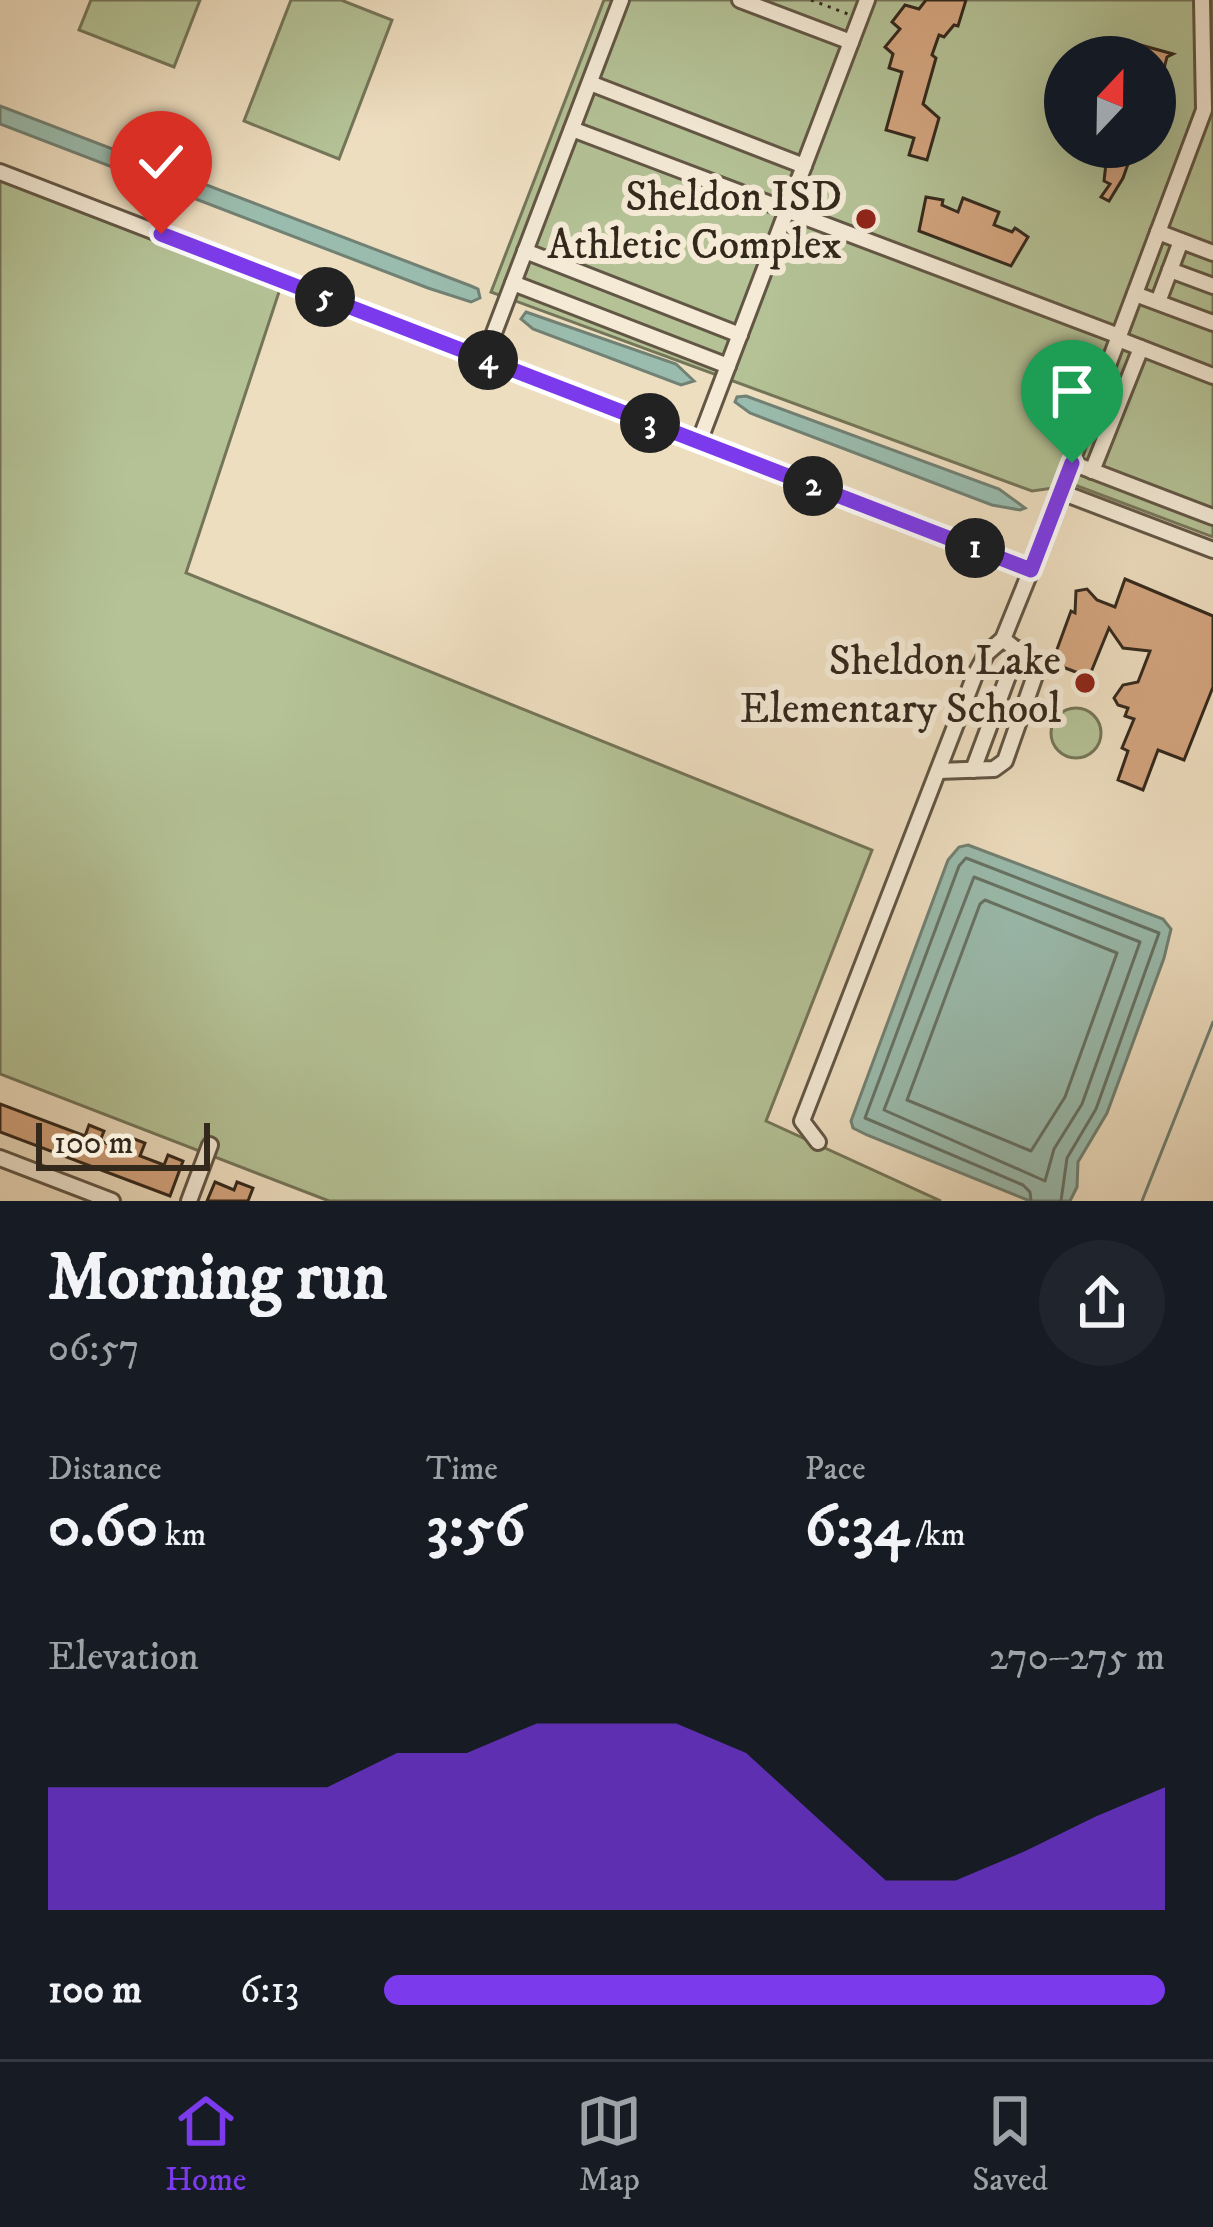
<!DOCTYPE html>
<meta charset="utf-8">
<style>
body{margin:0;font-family:"IM FELL DW Pica",serif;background:#20242c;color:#f1f3f6;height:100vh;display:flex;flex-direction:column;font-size:45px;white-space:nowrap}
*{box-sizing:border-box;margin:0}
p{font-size:39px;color:#9ea1a6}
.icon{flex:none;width:66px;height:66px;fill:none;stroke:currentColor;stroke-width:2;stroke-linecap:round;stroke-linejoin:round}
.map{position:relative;height:1201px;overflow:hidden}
.side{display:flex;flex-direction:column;background:#171b24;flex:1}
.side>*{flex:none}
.needle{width:78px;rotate:22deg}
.controls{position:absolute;left:1044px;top:36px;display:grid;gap:24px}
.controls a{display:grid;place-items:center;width:132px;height:132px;border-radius:50%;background:#171b24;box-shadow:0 12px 48px #0002;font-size:60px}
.scale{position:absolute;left:36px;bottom:30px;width:174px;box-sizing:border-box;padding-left:12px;border:6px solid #33281c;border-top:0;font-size:33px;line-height:42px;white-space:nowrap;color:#33281c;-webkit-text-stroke:9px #f4ead6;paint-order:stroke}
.pin{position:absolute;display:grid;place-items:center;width:102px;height:102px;color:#fff;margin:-123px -51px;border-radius:50% 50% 50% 0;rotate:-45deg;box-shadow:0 0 12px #0007}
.pin .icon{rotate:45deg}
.km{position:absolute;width:60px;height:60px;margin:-30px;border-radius:50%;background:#222;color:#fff;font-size:33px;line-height:60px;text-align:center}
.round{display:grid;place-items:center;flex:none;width:126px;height:126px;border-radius:63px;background:#20242c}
.summary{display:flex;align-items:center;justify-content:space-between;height:204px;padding:0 48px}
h1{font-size:66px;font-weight:700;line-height:90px}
.stats{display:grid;grid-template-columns:repeat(3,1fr);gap:18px;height:204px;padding:12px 48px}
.stats div{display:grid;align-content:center}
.stats b{font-size:60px;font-weight:700}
.stats small{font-size:33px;font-weight:400}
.stats p{font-size:33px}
.chart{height:336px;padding:24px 48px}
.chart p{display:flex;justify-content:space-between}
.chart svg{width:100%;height:216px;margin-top:12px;fill:#7c3aed;opacity:.7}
ul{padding:0 48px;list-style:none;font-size:39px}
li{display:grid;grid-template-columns:192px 144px 1fr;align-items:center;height:90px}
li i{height:30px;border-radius:15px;background:#7c3aed}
.dock{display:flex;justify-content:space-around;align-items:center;height:168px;border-top:3px solid #363941;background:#171b24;font-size:33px;color:#9ea1a6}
.dock a{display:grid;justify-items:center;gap:6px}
.dock .on{color:#7c3aed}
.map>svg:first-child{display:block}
.green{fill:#b4c296;stroke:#747559;stroke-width:3;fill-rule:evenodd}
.water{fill:#9abcae;stroke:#718174;stroke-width:3}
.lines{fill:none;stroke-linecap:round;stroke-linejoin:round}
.shore{stroke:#667265;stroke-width:3}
.stream{stroke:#718174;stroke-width:3}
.building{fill:#d4a57f;stroke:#33281c;stroke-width:3}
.minor-casing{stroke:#625645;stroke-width:20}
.path{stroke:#33281c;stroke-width:3;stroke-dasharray:3 6;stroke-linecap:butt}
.minor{stroke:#f4ead6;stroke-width:14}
.route-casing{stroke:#fff;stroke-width:24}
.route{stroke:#7c3aed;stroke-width:15}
.poi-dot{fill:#8f2418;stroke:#f4ead6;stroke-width:4.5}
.labels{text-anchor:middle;stroke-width:12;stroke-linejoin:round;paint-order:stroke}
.poi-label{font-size:42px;fill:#33281c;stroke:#f4ead6;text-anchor:end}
</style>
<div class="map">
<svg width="1213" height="1201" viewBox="0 0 1213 1201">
<rect width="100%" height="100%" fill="#eedec0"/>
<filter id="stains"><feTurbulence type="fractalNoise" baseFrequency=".00167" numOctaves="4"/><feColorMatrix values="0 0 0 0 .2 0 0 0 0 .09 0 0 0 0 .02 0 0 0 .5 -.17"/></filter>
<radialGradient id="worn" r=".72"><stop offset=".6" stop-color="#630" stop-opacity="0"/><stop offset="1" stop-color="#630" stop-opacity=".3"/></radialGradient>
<!-- green -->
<g class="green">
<path d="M91 0H200L174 67 79 30Z"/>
<path d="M291 0H341L392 20 339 159 244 121Z"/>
<path d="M604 0H1213V537L1075 485 1032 491 491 292ZM1065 57H1155V147H1065Z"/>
<path d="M0 180 281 286 186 573 872 850 766 1121 941 1201H329L0 1074Z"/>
<circle cx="1076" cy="733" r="25"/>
</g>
<!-- water -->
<g class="water">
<path d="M0 106 471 286 478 289 480 298 471 302 428 288 0 124Z"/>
<path d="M526 312 676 364 694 381 681 385 533 329 521 319Z"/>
<path d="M746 396 999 489 1025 508 1020 510 992 505 750 413 735 402 737 397Z"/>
<path d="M968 845 1163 919 1171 929 1164 958 1107 1113 1078 1162 1077 1187 1070 1201H1030L867 1135 853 1128 851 1121 948 860 959 847Z"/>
</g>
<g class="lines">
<!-- shore -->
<g class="shore">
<path d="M974 877 1140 942 1082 1104 1054 1149 1045 1181 884 1110Z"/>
<path d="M985 900 1117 953 1065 1097 1031 1151 907 1100 980 904Z"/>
<path d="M1031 1201 1030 1192 1023 1185 865 1118 959 866 966 858 1159 933 1096 1109 1067 1158 1061 1201"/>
</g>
<!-- stream -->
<path class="stream" d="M1142 1201 1213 1022"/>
</g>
<!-- building -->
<g class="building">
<path d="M926 0H966L958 26 954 25 944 37 939 35 932 55 936 58 923 104 939 118 927 160 909 155 914 138 886 130 902 72 889 68 893 54 885 47 900 29 892 22 905 5 919 9Z"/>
<path d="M1137 44 1173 54 1167 57 1158 92 1155 91V57H1134Z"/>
<path d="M1088 147H1134L1123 178 1109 201 1101 197 1110 184 1104 181 1107 155 1087 150Z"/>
<path d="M926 197 943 200 942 205 958 212 963 198 999 212 994 225 1012 232 1015 228 1028 237 1011 266 919 231Z"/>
<path d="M1125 579 1213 616V687L1184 760 1158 750 1143 790 1118 780 1128 751 1122 748 1134 719 1125 716 1128 708 1118 705 1114 698 1123 685 1138 682 1150 651 1123 648 1109 628 1089 677 1052 663 1071 611 1075 613 1076 591 1087 589 1097 600 1115 607Z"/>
<path d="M0 1104 85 1136 89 1125 104 1131 100 1141 124 1150 129 1137 145 1143 140 1156 164 1165 168 1155 183 1161 170 1196 0 1132Z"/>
<path d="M215 1182 234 1190 237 1182 253 1188 248 1201H207Z"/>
</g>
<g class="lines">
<defs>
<g id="minor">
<path d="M740 0 851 42"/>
<path d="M590 83 804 166"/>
<path d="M572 129 1119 336"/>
<path d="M0 172 1031 570"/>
<path d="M1158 232 1213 253"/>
<path d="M525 251 740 335"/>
<path d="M1170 270 1213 286"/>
<path d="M513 283 728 366"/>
<path d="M1135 294 1213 323"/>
<path d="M1158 302 1181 241"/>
<path d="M1118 339 1213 376"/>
<path d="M484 359 621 0"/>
<path d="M699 442 867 0"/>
<path d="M1072 463 1213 517"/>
<path d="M1092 471 1141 348"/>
<path d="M1061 492 1213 550"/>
<path d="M973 770 1018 649"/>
<path d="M938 771 994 769 1005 761 1038 667 1003 639"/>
<path d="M818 1142 802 1121 975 675 987 653 1003 639 1031 570 1204 110 1202 0"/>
<path d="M0 1158 112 1201"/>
<path d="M189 1201 210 1145"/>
</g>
</defs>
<!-- minor casing -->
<use href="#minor" class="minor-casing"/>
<!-- path -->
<path class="path" d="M811 0 848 14"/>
<!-- minor -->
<use href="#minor" class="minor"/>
</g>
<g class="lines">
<defs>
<path id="route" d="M161 234 1031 570 1072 463"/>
</defs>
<!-- route casing -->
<use href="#route" class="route-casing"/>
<!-- route -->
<use href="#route" class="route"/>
</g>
<!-- markers -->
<g class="poi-dot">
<circle cx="866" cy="219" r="12"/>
<circle cx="1085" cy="683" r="12"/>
</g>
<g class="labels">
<!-- poi labels -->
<g class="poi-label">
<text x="842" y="210">Sheldon ISD<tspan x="842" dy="48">Athletic Complex</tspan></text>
<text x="1061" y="674">Sheldon Lake<tspan x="1061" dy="48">Elementary School</tspan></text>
</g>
</g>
<rect width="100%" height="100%" filter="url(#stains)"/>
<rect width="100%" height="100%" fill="url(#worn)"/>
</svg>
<div class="controls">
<a><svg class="needle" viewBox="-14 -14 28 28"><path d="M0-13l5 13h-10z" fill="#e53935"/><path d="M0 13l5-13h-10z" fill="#9ea1a6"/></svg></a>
</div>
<div class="scale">100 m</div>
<div class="pin" style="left:1072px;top:463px;background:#1e9e55"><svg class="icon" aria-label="arrive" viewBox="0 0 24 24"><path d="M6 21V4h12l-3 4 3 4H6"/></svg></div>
<div class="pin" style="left:161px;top:234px;background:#d93025"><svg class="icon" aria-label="check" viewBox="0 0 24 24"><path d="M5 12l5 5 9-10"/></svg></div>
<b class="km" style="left:975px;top:548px">1</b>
<b class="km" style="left:813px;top:486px">2</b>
<b class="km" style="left:650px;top:423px">3</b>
<b class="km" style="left:488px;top:360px">4</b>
<b class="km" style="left:325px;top:297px">5</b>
</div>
<section class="side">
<div class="summary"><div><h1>Morning run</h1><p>06:57</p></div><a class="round"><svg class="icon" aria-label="share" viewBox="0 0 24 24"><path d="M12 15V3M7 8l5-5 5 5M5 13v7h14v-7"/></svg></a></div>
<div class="stats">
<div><p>Distance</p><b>0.60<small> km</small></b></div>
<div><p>Time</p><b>3:56</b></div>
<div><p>Pace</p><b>6:34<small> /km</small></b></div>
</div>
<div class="chart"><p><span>Elevation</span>270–275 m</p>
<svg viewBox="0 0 160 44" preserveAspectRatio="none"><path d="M0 44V19L10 19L20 19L30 19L40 19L50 12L60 12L70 6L80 6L90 6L100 12L110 25L120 38L130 38L140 32L150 25L160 19V44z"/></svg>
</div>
<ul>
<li><b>100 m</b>6:13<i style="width:100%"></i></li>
</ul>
</section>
<nav class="dock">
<a class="on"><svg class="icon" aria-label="home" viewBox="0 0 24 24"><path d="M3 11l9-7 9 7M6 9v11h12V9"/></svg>Home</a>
<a><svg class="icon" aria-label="map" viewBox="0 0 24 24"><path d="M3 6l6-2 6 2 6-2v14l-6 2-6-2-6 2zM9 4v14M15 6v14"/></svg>Map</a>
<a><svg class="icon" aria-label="saved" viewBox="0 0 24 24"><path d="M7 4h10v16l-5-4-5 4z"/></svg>Saved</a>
</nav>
